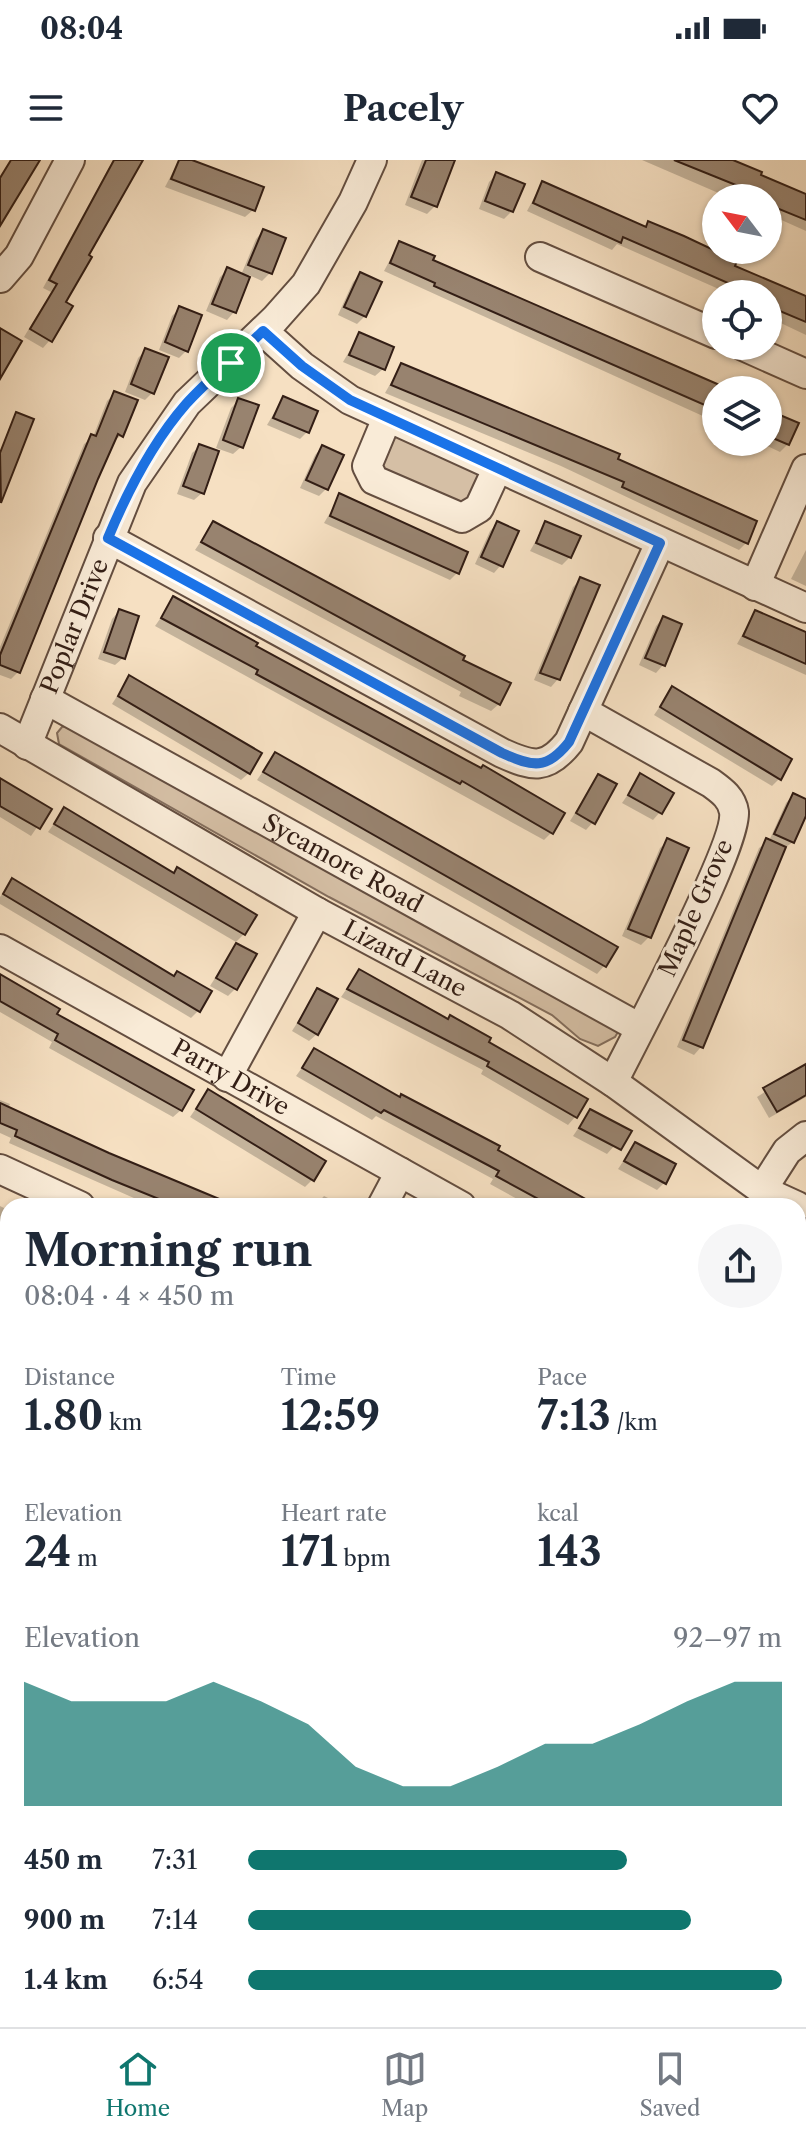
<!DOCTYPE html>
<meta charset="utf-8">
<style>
body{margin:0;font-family:"Libre Caslon Text",serif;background:#f6f6f7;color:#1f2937;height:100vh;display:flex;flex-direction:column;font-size:30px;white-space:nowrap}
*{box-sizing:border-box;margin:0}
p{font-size:26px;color:#747a83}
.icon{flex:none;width:44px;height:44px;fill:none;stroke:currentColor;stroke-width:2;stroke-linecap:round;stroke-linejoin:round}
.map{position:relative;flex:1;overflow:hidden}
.details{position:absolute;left:0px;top:1038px;width:806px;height:830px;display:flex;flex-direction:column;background:#fff;border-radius:24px 24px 0 0;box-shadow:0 2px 6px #0004}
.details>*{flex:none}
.needle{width:52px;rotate:302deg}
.buttons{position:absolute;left:702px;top:24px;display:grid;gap:16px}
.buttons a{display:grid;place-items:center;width:80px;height:80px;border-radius:50%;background:#fff;box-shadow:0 2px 6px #0004;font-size:40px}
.pin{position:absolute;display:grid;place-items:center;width:68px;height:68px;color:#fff;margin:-34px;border:4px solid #fff;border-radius:50%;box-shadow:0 2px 8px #0007}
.round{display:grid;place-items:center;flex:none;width:84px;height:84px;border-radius:42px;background:#f6f6f7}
.summary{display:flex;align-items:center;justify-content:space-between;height:136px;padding:0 24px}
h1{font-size:44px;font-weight:800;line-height:60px}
.metrics{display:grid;grid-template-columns:repeat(3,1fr);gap:12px;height:136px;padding:8px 24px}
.metrics div{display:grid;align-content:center}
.metrics b{font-size:40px;font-weight:800}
.metrics small{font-size:22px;font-weight:400}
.metrics p{font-size:22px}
.chart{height:224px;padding:16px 24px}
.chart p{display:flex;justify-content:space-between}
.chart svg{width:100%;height:144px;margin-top:8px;fill:#0f766e;opacity:.7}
ul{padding:0 24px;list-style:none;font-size:26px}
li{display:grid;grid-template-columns:128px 96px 1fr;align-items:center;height:60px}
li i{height:20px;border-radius:10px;background:#0f766e}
.status{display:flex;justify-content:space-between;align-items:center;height:56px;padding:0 40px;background:#fff;direction:ltr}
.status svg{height:22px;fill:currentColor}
header{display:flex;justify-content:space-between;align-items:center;height:104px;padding:0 24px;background:#fff;font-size:36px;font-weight:800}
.dock{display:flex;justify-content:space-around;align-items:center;height:112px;border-top:2px solid #e0e1e3;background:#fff;font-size:22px;color:#747a83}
.dock a{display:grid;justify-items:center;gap:4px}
.dock .selected{color:#0f766e}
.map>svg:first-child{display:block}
.green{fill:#d5bfa5;stroke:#846e5d;stroke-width:2}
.shadow{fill:#0003}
.building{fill:#98836f;stroke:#331e15;stroke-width:2}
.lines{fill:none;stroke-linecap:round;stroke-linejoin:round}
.minor-casing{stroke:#644e40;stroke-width:32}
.minor{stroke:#f9ebd7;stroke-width:28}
.route-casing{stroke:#fff;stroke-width:16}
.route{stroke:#1a73e8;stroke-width:10}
.labels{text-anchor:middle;stroke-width:6;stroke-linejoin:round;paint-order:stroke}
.street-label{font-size:24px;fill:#331e15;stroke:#f9ebd7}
</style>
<div class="status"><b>08:04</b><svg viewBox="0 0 49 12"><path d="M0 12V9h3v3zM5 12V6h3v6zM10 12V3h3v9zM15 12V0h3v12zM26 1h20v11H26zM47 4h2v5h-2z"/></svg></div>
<header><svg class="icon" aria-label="menu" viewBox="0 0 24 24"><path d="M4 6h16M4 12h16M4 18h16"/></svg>Pacely<svg class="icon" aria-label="heart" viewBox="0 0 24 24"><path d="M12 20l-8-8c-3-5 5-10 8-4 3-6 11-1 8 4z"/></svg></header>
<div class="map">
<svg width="806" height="1867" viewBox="0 0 806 1867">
<rect width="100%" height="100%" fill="#f6e0c2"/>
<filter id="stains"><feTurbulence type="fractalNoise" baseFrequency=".0025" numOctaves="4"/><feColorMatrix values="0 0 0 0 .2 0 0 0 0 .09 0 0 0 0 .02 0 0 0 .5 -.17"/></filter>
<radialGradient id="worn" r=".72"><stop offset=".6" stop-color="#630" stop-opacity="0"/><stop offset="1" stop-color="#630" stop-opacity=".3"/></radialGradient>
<!-- green -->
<g class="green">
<path d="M394 271 484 312 468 340 456 343 383 308 380 300Z"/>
<path d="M71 565 621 867 615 877 598 886 580 879 552 855 329 737 59 584 57 573 62 567Z"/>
<path d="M8 1312V1463L0 1476V1322Z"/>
</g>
<!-- shadow -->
<g class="shadow">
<path d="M113 0H134L63 142 50 180 43 188 24 177 51 132 43 128Z"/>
<path d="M179 0H187L253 50 245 57 165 27Z"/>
<path d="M422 0H448L435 46 427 54 405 45Z"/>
<path d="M642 0H729L758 16 806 35V71L768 54V38H730Z"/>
<path d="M497 14 512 51 504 59 479 49 489 22Z"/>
<path d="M542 23 644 69 649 64 733 108 806 140V175L768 157V134H730L617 84 612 90 527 51Z"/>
<path d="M263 71 270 113 262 121 249 115 234 152 227 160 206 151 220 117 227 110 241 115 256 79Z"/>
<path d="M399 83 430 101 720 230H716V262L384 111Z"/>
<path d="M361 114 365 156 357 164 338 155 353 122Z"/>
<path d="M180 148 187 190 179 198 159 190 172 156Z"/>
<path d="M359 175 383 209 375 216 343 202Z"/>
<path d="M146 190 153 232 145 240 125 232 138 198Z"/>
<path d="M401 205 616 300 746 383 739 390 561 306 385 233Z"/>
<path d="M115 233 122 275 112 282 18 512 11 519 0 515V487L84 284 93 277 107 241Z"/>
<path d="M283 238 307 272 300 279 267 265Z"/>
<path d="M239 240 241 287 233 294 216 288 231 248Z"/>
<path d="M768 252 788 284 780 292 759 282H768Z"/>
<path d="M17 254 31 260 0 341V292Z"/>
<path d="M200 286 202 333 194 340 177 334 192 293Z"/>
<path d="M322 287 326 329 319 336 300 328 315 295Z"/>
<path d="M340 336 457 413 450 420 324 363Z"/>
<path d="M546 363 570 397 562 405 530 391Z"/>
<path d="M213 364 460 501 499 544 491 551 459 536 461 532 195 390Z"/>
<path d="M497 364 501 405 494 413 475 404 490 371Z"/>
<path d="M806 390V426L791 419Z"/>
<path d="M581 419 558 519 551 527 534 520 573 427Z"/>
<path d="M174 439 253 487 551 673 544 680 155 466Z"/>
<path d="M119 451 123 498 115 505 98 499 112 459Z"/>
<path d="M755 452 806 475V515L737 484Z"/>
<path d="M663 458V505L656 513 639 505 656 466Z"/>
<path d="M129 518 249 613 241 620 112 544Z"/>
<path d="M672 529 790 600 779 619 772 626 654 555Z"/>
<path d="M275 594 615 787 604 806 597 814 257 620Z"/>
<path d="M598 616 593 662 586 670 570 661Z"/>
<path d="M641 616 660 652 653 660 622 643Z"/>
<path d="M0 621 49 650 31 676 0 657Z"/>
<path d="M793 635 806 641V651L793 682 783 689 701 887 694 895 677 887 759 688 769 681 786 643Z"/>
<path d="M64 650 244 774 236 782 48 672Z"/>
<path d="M668 681 687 689 649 777 641 785 622 776 660 688Z"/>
<path d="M13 720 198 851 191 858 0 744V737Z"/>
<path d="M236 785 235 829 228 836 210 826Z"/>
<path d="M359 811 585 940 575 957 568 965 481 914 483 910 341 837Z"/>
<path d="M0 816 54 854 181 950 173 957 49 888 52 882 0 852Z"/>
<path d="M318 830 317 874 309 881 292 871Z"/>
<path d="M315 890 495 990 580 1046H530L490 1024 493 1019 376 956 372 960 296 916Z"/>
<path d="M806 906V937L769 958 757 937Z"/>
<path d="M208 931 312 1020 305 1027 190 957Z"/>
<path d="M0 940 10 944 8 949 229 1046H152L9 983 11 978 0 973Z"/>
<path d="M590 951 614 986 607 994 573 976Z"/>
<path d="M635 984 664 1023 657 1030 618 1009Z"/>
<path d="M324 1036 342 1045V1046H315Z"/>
<path d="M0 1046 8 1050V1083L0 1079Z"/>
<path d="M1 1145 8 1147V1178L0 1176Z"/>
<path d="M806 1145V1210L798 1237V1160Z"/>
<path d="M798 1304 806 1306V1328L800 1334Z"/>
<path d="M798 1454 806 1456V1481L798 1479Z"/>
<path d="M806 1545V1584L798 1581V1564Z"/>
<path d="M798 1643 806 1645V1679L798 1677Z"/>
<path d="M798 1731 806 1733V1766L798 1764Z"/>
<path d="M520 1860H548L542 1867H514Z"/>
<path d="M727 1860H788L798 1867H737Z"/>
</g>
<!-- building -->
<g class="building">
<path d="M11 0H40L0 66V18Z"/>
<path d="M114 0H143L89 95 92 97 66 142 73 146 52 182 30 169 57 124 49 120Z"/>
<path d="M179 0H192L264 27 255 51 171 19Z"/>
<path d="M426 0H455L437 47 411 37Z"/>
<path d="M674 0H733L762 12 761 15 806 34V60L774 47 768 38Z"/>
<path d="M496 12 525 24 513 52 485 41Z"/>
<path d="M542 21 646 67 648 61 684 76 737 101 735 106 806 136V162L768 146V134H753L623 77 621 83 533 43Z"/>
<path d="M263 69 286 78 272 114 248 105Z"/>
<path d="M399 81 435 96 433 100 731 230H716V250L434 126 435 123 390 103Z"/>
<path d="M227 107 250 117 236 153 212 144Z"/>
<path d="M360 112 382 122 366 157 344 147Z"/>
<path d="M179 146 202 155 188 192 165 182Z"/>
<path d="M0 168 22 181 0 219Z"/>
<path d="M359 172 394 187 385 210 349 195Z"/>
<path d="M145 188 169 197 154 234 131 224Z"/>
<path d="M401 203 620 294 618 299 757 361 748 384 622 327 624 322 391 225Z"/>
<path d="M114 231 138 240 123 277 118 274 98 319 20 513 0 505V495L91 274 96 276Z"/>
<path d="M283 236 318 251 309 273 273 258Z"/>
<path d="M238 238 259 245 243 288 223 280Z"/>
<path d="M768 250 799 263 789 285 768 276Z"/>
<path d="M16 252 34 259 1 343 0 293Z"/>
<path d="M199 284 219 291 204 334 183 326Z"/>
<path d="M322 285 344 295 328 330 306 320Z"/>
<path d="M339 333 468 392 459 414 330 356Z"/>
<path d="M213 361 465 496 463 500 511 523 500 545 201 382Z"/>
<path d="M497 361 519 371 503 407 481 397Z"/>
<path d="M545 361 581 376 571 398 536 383Z"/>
<path d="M580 417 600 425 560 520 540 513Z"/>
<path d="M173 436 258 483 256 486 481 608 483 605 565 653 553 674 462 621 460 624 256 514 258 510 161 458Z"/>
<path d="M119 449 139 456 125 499 104 492Z"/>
<path d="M755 450 806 472V504L743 476Z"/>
<path d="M663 456 682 464 665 506 645 498Z"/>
<path d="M129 515 262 593 250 614 118 536Z"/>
<path d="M672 526 792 599 781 620 660 547Z"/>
<path d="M275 592 618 787 606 807 263 612Z"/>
<path d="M640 613 674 633 662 654 628 635Z"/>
<path d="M598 614 617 624 595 664 576 653Z"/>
<path d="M0 618 52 649 40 669 0 646Z"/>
<path d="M793 633 806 639V656L794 683 774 674Z"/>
<path d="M64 647 174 713 177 707 257 755 245 775 54 664Z"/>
<path d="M667 678 689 688 651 778 628 769Z"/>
<path d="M766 678 786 687 703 888 683 880Z"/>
<path d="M12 718 174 816 177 811 212 831 200 852 3 734Z"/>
<path d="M236 783 257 794 237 830 216 818Z"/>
<path d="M359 809 448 859 450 855 491 878 489 882 588 939 577 958 487 906 489 902 347 829Z"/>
<path d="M0 814 60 849 57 854 194 930 182 951 55 880 58 874 0 841Z"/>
<path d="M317 828 338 839 318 875 298 863Z"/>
<path d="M314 888 400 937 401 934 500 986 498 990 598 1046H551L496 1016 499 1011 384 950 381 953 302 908Z"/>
<path d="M806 904V935L777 952 763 928Z"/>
<path d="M208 929 326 1001 314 1021 196 949Z"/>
<path d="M0 943 109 993 236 1046H176L112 1020 15 976 17 970 0 963Z"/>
<path d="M590 949 632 971 621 990 579 968Z"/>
<path d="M635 982 676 1004 666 1024 624 1001Z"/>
</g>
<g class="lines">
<defs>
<g id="minor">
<path d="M540 97 716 174"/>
<path d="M0 118 19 96 70 0"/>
<path d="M263 171 302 206 350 240 806 448"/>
<path d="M743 186 806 214"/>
<path d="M387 258 367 306 374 320 462 358 479 348 497 309"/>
<path d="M108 378 502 593C533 607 547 610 569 582L660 383"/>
<path d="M755 426 806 309"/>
<path id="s1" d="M45 539 640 868"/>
<path d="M583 551 711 623C722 631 732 638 734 652 738 685 634 880 613 922"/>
<path id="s2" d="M0 568 317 752 510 855 613 922 762 1030 797 1046"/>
<path id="s3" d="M27 585 132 323 187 243 275 159 306 124 353 42 372 0"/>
<path id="s4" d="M0 789 461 1046"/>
<path d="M227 917 317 752"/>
<path d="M0 1009 80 1046"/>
<path d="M762 1030 787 991 806 976"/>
<path d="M382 1046 400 1012"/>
<path d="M0 1212 8 1217"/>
<path d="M798 1498 806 1500"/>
<path d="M798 1698 806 1700"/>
<path d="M691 1860 701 1867"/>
<path d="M592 1867 598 1860"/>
</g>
</defs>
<!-- minor casing -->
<use href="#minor" class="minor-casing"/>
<!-- minor -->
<use href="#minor" class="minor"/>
</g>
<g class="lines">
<defs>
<path id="route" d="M263 171 302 206 350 240 660 383 569 582C547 610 533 607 502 593L108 378C128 330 152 283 186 244 209 218 238 196 263 171Z"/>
</defs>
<!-- route casing -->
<use href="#route" class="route-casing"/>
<!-- route -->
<use href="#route" class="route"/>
</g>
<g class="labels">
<!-- street labels -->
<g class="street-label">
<text dy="8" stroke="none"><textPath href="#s3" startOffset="128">Poplar Drive</textPath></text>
<text dy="8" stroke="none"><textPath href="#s1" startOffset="340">Sycamore Road</textPath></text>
<text transform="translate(696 748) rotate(-66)" y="8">Maple Grove</text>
<text dy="8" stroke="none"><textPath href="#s2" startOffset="466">Lizard Lane</textPath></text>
<text dy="8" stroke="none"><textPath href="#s4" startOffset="264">Parry Drive</textPath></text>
</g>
</g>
<rect width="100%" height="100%" filter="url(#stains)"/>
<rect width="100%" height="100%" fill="url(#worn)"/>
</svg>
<div class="buttons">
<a><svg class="needle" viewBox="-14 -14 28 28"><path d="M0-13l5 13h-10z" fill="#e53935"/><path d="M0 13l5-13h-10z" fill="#747a83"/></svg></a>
<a><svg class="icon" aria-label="locate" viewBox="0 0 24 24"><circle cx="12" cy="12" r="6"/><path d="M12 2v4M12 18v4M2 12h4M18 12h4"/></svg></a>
<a><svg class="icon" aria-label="layers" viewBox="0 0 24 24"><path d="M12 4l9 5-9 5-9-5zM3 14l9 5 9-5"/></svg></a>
</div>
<div class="pin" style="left:231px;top:203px;background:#1e9e55"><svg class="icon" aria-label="arrive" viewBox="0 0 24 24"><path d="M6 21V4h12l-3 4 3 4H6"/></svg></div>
<section class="details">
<div class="summary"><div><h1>Morning run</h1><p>08:04 · 4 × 450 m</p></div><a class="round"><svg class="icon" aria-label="share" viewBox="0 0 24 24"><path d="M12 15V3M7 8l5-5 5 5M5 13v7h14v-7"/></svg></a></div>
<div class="metrics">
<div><p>Distance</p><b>1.80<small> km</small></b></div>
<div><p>Time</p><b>12:59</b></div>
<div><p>Pace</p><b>7:13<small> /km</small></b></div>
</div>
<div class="metrics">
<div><p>Elevation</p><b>24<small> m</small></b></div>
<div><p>Heart rate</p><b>171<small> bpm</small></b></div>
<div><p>kcal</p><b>143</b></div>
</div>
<div class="chart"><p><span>Elevation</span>92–97 m</p>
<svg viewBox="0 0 160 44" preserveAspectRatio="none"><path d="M0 44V6L10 12L20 12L30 12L40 6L50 12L60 19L70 32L80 38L90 38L100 32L110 25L120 25L130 19L140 12L150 6L160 6V44z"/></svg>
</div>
<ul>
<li><b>450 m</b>7:31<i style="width:71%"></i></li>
<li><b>900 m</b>7:14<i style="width:83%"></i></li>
<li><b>1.4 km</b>6:54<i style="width:100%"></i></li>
</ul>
</section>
</div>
<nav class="dock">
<a class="selected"><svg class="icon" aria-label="home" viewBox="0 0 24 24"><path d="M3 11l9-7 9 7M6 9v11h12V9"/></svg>Home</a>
<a><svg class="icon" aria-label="map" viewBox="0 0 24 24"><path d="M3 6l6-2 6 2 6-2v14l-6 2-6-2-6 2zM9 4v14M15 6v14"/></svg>Map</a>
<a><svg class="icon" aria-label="saved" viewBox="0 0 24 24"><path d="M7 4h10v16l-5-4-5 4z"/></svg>Saved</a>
</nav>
